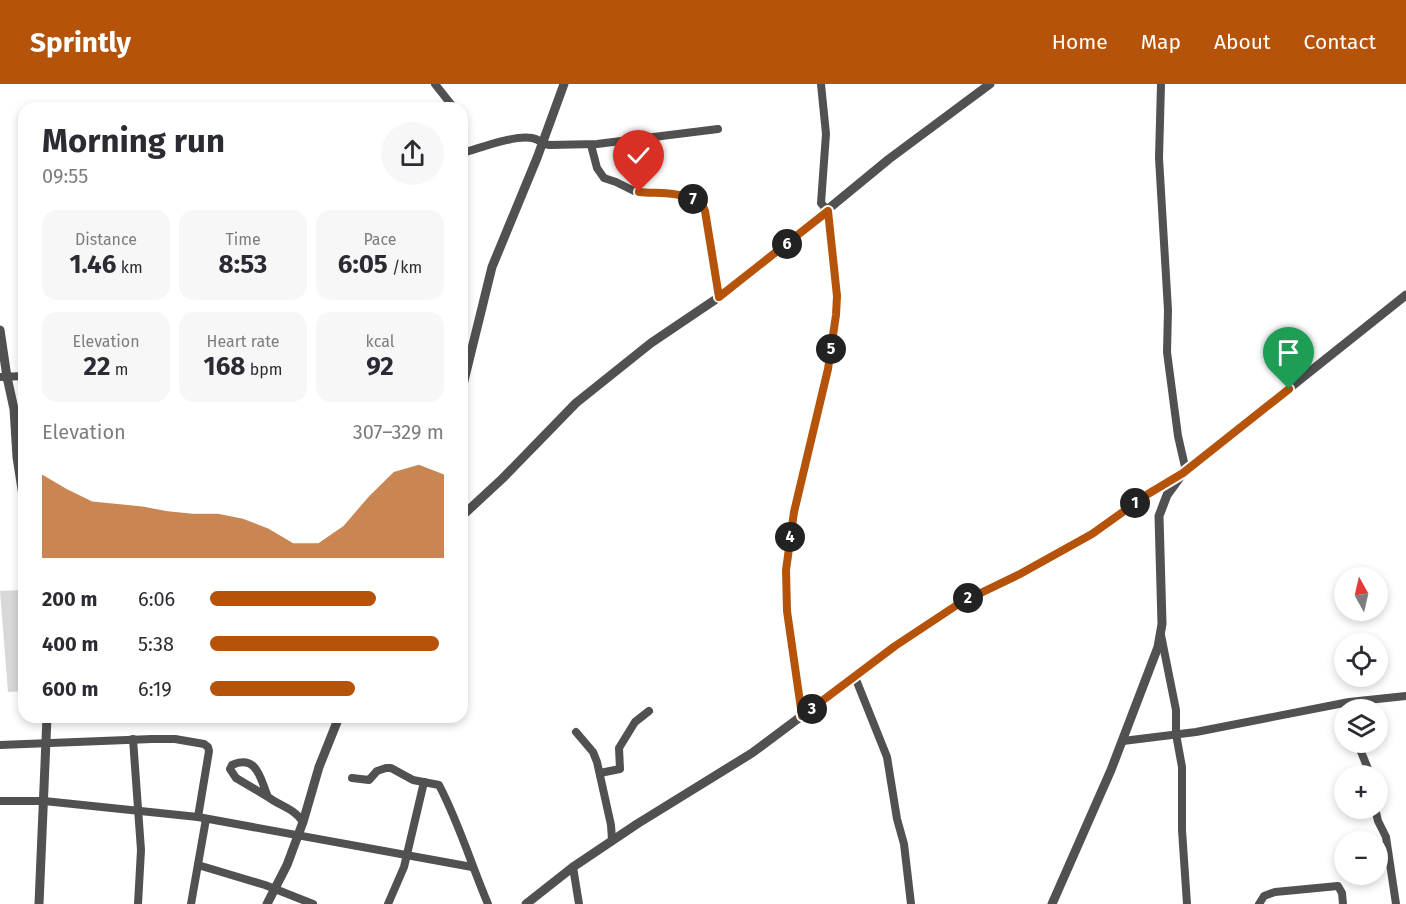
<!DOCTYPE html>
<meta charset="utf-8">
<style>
body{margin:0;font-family:"Fira Sans",sans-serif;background:#f7f7f7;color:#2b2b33;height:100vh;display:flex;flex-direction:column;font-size:22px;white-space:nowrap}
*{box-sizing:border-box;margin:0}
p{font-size:20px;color:#7c7c81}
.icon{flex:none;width:33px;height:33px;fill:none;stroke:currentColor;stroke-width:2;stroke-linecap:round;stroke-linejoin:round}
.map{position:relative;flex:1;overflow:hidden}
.drawer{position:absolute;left:18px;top:18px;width:450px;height:621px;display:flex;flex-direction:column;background:#fff;border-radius:18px;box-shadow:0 3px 9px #0003}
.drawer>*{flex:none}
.needle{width:39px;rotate:352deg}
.fabs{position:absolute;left:1334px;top:483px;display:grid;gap:12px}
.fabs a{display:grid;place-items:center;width:54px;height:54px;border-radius:50%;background:#fff;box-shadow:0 3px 9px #0003;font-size:30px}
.pin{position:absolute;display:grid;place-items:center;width:51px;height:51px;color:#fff;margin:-62px -26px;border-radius:50% 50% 50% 0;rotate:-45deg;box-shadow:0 0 6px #0007}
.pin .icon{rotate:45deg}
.km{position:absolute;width:30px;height:30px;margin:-15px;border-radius:50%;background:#222;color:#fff;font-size:16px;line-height:30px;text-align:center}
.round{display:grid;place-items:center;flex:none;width:63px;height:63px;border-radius:32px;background:#f7f7f7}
.overview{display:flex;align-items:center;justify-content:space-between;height:102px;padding:0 24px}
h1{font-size:33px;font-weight:700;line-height:45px}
.figures{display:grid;grid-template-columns:repeat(3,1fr);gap:9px;height:102px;padding:6px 24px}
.figures div{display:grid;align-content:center;border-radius:15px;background:#f7f7f7;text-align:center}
.figures b{font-size:26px;font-weight:700}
.figures small{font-size:16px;font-weight:400}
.figures p{font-size:16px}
.chart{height:168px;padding:12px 24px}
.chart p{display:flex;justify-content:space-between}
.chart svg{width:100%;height:108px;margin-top:6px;fill:#b45309;opacity:.7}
ul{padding:0 24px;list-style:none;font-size:20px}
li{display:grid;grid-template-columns:96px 72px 1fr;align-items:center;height:45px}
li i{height:15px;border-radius:8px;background:#b45309}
header{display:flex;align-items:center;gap:36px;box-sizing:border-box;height:84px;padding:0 30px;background:#b45309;color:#fff}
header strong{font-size:28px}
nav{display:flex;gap:33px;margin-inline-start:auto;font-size:21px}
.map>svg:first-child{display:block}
.green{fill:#d8d8d8}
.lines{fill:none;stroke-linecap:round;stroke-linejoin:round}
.minor{stroke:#515151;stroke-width:8}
.tertiary{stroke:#515151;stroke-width:9}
.route-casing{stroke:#fff;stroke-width:12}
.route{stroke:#b45309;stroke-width:8}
</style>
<header>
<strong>Sprintly</strong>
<nav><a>Home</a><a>Map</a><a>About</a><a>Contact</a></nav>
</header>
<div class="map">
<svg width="1406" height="820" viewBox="0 0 1406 820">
<rect width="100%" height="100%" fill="#fff"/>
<!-- green -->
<path class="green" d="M24 506V607L8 608 0 507Z"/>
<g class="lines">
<!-- minor -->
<g class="minor">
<path d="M435 0 454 24"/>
<path d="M1161 0 1159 74 1168 226 1167 268 1178 352 1186 387"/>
<path d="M591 61 597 84 604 94 616 98 634 107 666 109 691 114 702 119 706 127 719 213"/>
<path d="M462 69C481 64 513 51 532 54 539 55 542 60 549 61L597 60 718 45"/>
<path d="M0 293 24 292"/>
<path d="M1161 551 1176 626V650L1182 683V746L1187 820"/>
<path d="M855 593 887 673 897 735 904 760 911 820"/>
<path d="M802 632C794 579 781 523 788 469 797 388 827 312 835 232 839 198 831 161 828 127L821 119 826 50 821 0"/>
<path d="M576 648 593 668 597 678 611 741 612 756"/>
<path d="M133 655 141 766 138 820"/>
<path d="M1123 657 1196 648 1349 618 1406 612"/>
<path d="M1357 658 1371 692"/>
<path d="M0 661 152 655H175L204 660 208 663 209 667 198 733"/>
<path d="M600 689 620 685 619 664 635 638 649 627"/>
<path d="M352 694 369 696 377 687 386 684H391L413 696 439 701C459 739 471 780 488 820"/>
<path d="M268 713 236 694 230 685 232 681C258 669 261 698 268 713 280 722 295 725 303 738"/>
<path d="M0 717H44L198 733 472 783"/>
<path d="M1375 724 1378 737 1386 753 1396 820"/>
<path d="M198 781 265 801 313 820"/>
<path d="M573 783 579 820"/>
<path d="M191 820 206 735"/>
<path d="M388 820 404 783 424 698"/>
<path d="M1259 820 1264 812 1275 808 1338 802 1342 809 1343 820"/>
</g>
<!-- tertiary -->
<g class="tertiary">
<path d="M0 246 7 293 14 325 17 373 24 418"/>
<path d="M462 305 492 183 537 74 564 0"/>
<path d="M462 432 503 394 576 319 651 259 731 205 889 75 990 0"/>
<path d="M39 820 47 633"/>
<path d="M267 820 287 781 303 738 319 683 339 633"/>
<path d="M526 820 573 783 637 740 752 669 895 562 960 519 1020 490 1092 450 1154 405 1183 389"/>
<path d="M1052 820 1111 686 1158 563 1162 540 1159 432 1167 411 1183 389 1406 211"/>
</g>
</g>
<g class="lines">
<defs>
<path id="route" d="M639 108C660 110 683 107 702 120L705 127 719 213 828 127 837 212 836 231 828 285 794 428 786 486 787 527 802 632 895 562 960 519 1020 490 1092 450 1148 410 1183 389 1289 305"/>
</defs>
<!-- route casing -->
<use href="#route" class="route-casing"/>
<!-- route -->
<use href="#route" class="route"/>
</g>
</svg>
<div class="fabs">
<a><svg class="needle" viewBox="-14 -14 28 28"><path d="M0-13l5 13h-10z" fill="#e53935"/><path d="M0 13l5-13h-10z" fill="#7c7c81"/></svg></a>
<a><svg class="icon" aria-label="locate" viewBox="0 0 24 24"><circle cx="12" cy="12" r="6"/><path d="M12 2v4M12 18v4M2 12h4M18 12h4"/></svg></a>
<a><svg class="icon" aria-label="layers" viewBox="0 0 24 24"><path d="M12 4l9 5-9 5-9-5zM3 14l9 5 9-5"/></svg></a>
<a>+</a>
<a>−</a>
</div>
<div class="pin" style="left:1289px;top:305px;background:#1e9e55"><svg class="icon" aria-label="arrive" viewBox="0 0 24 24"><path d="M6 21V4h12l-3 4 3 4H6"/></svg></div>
<div class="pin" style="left:639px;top:108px;background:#d93025"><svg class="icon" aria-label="check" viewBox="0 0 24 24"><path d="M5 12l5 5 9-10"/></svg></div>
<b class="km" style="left:1135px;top:419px">1</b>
<b class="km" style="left:968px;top:514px">2</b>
<b class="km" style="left:812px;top:625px">3</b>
<b class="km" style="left:790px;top:453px">4</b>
<b class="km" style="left:831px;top:265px">5</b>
<b class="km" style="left:787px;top:160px">6</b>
<b class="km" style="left:693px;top:115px">7</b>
<section class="drawer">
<div class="overview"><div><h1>Morning run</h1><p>09:55</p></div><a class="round"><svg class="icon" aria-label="share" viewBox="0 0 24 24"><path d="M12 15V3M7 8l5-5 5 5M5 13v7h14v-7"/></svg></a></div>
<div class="figures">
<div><p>Distance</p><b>1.46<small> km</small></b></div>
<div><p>Time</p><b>8:53</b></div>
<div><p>Pace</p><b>6:05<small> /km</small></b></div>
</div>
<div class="figures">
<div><p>Elevation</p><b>22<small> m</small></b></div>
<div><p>Heart rate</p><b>168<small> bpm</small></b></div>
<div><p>kcal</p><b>92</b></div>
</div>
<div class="chart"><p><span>Elevation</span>307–329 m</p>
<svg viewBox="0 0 160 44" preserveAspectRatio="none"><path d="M0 44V10L10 16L20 21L30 22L40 23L50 25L60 26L70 26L80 28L90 32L100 38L110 38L120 31L130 19L140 9L150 6L160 10V44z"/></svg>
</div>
<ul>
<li><b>200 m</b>6:06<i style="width:71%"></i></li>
<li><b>400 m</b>5:38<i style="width:98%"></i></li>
<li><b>600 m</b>6:19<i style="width:62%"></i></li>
</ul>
</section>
</div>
